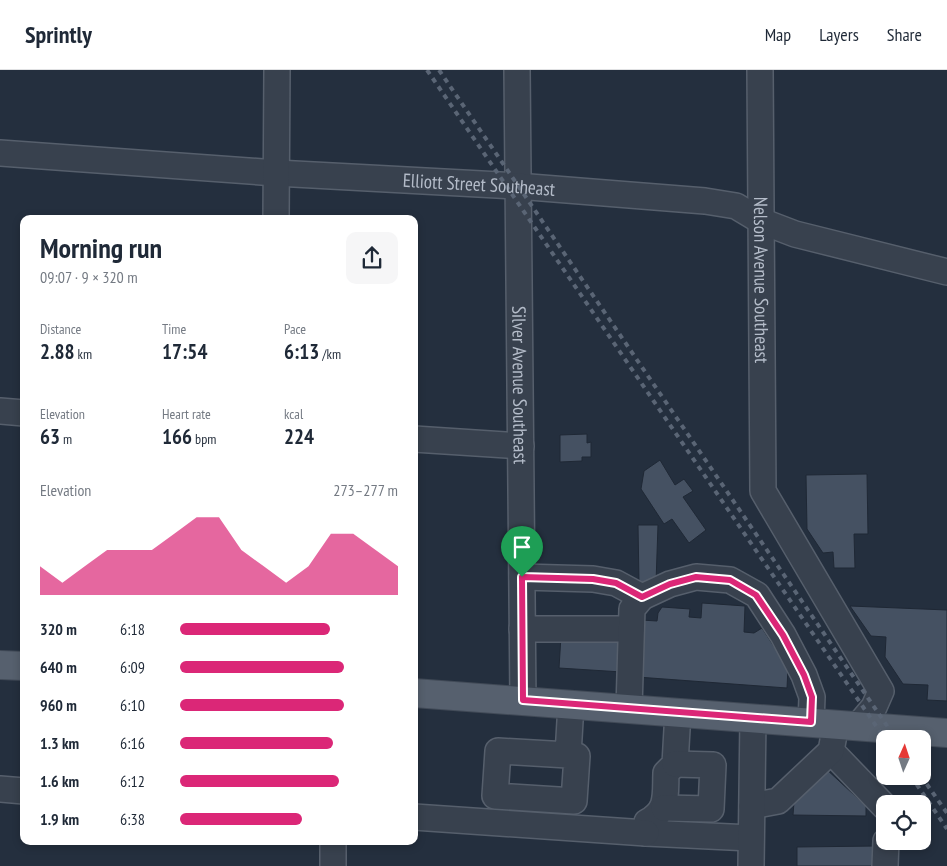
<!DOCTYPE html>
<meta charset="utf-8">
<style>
body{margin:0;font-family:"PT Sans Narrow",sans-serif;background:#f6f6f7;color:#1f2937;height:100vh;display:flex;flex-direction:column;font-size:19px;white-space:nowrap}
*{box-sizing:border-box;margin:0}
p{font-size:16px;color:#747a83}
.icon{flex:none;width:28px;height:28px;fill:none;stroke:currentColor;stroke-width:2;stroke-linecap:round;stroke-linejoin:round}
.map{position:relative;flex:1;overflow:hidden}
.sheet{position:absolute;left:20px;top:145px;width:398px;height:630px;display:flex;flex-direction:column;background:#fff;border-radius:10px;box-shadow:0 2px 8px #0003}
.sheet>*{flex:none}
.needle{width:32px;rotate:3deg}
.tools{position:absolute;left:876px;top:660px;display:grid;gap:10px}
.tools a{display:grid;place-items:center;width:55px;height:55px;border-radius:10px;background:#fff;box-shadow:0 2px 8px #0003;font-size:25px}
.pin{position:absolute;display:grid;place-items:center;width:42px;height:42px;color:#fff;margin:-51px -21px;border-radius:50% 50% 50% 0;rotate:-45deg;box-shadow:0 0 5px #0007}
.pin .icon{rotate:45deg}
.round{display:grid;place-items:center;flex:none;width:52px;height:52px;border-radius:10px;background:#f6f6f7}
.headline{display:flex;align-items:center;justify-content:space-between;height:85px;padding:0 20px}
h1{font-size:28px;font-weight:700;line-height:38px}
.stats{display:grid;grid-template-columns:repeat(3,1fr);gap:8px;height:85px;padding:5px 20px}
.stats div{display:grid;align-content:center}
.stats b{font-size:21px;font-weight:700}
.stats small{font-size:14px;font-weight:400}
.stats p{font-size:14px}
.chart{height:140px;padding:10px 20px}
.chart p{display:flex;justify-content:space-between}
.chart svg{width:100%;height:90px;margin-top:5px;fill:#db2777;opacity:.7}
ul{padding:0 20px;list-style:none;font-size:16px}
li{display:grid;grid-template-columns:80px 60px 1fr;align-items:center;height:38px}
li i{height:12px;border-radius:6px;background:#db2777}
header{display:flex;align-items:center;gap:30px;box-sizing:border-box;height:70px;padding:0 25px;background:#fff;border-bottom:1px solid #e0e1e3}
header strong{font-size:24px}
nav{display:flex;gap:28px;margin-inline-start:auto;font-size:18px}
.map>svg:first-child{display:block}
.building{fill:#455162;stroke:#1f2835}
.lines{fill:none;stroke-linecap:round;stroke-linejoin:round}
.minor-casing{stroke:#565f6c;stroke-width:28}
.major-casing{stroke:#414a57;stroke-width:30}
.minor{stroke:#38414e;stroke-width:25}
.major{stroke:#56606e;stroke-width:28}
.rail{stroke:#5a6575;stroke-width:4;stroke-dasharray:5 5;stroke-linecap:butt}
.route-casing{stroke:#fff;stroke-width:10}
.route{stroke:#db2777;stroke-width:6}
.labels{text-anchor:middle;stroke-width:4;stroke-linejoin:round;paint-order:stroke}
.street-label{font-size:19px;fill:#b4bcc9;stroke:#1d2633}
</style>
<header>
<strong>Sprintly</strong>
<nav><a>Map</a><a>Layers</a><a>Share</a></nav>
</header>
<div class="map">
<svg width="947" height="796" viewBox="0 0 947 796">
<rect width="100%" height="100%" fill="#242f3e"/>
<!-- building -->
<g class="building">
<path d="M587 364V373L591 372V387H582V391L560 392V365Z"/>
<path d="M660 390 675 415 684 409 693 421 683 427 706 460 689 473 672 449 664 454 641 419 644 401Z"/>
<path d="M867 404 868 464H854L855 498H834L833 482 823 483 807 459 806 405Z"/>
<path d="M638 455H658L656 513H639Z"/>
<path d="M702 533 745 536 744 562 754 563 762 558 788 598 787 618 637 607 641 550 657 551 658 543 662 537 690 539 689 547 701 548Z"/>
<path d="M850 536 947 540V631L927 630 928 615 903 614 885 587 886 567 871 566Z"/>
<path d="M561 566 624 571 622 602 559 598Z"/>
<path d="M824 697 866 736V746L793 745 794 732Z"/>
<path d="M876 776V796H797V777Z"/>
</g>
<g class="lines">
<defs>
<g id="minor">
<path id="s1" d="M517 0 523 630"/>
<path id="s2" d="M760 0 763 421 881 621 874 637 858 656"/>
<path id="s3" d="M0 83 276 103 517 116 705 131 736 136 761 151 795 164 947 202"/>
<path d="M276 149 277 0"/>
<path d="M0 341 24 343"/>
<path d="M414 369 521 376"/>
<path d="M522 507 593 509 616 513 642 527"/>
<path d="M522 559H631"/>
<path d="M629 638 632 539 642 527 670 514 696 507 730 510 757 525 783 565 804 605 812 627 811 653"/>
<path d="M678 642 675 694 666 703C665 725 669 740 647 752L646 763 751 768"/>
<path d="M831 681 885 737"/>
<path d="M568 685 577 686 574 731 495 726 498 681 568 685 571 634"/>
<path d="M0 719 24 721"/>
<path d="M752 736 778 731 831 681 836 654"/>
<path d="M664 738 711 739 713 695 675 694"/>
<path d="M414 747 646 763"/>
<path d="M333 796V771"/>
<path d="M751 796 753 648"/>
<path d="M885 796 886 771"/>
</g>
<g id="major">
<path d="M0 595 24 596"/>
<path d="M414 623 947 663"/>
</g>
</defs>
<!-- minor casing -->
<use href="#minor" class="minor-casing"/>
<!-- major casing -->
<use href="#major" class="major-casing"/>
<!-- minor -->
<use href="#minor" class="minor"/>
<!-- major -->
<use href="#major" class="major"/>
<!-- rail -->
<g class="rail">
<path d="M427 0 885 669"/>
<path d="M439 0 896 669"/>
<path d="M911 706 947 759"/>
<path d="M921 706 947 743"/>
</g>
</g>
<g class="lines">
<defs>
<path id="route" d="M522 507 593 509 616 513 642 527 670 514 696 507 730 510 756 525 783 565 804 605 812 627 811 652 523 630Z"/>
</defs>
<!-- route casing -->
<use href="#route" class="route-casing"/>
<!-- route -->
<use href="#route" class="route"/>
</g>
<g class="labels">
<!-- street labels -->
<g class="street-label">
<text dy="7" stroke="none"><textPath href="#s3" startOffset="480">Elliott Street Southeast</textPath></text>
<text dy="7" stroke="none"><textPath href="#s2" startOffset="210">Nelson Avenue Southeast</textPath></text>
<text dy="7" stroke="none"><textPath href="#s1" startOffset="315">Silver Avenue Southeast</textPath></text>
</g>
</g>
</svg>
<div class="tools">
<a><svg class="needle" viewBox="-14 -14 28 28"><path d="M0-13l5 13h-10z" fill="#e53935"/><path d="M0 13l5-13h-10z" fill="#747a83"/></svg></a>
<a><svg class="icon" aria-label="locate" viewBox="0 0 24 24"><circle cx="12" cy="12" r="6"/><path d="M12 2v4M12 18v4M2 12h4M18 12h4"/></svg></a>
</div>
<div class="pin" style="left:522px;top:507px;background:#1e9e55"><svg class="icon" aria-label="arrive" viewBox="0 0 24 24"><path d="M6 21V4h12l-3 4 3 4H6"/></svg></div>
<section class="sheet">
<div class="headline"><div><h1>Morning run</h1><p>09:07 · 9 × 320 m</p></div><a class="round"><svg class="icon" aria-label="share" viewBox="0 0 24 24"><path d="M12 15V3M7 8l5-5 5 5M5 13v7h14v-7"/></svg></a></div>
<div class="stats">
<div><p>Distance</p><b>2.88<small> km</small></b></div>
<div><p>Time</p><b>17:54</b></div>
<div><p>Pace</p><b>6:13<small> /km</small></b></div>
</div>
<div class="stats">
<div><p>Elevation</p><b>63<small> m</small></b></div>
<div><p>Heart rate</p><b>166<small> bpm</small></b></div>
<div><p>kcal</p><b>224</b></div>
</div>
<div class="chart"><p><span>Elevation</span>273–277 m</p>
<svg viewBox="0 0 160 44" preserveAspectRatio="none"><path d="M0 44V30L10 38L20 30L30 22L40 22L50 22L60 14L70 6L80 6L90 22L100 30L110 38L120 30L130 14L140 14L150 22L160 30V44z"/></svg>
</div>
<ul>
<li><b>320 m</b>6:18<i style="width:69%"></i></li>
<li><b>640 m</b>6:09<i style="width:75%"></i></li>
<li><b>960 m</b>6:10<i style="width:75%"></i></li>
<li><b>1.3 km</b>6:16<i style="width:70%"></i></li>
<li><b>1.6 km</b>6:12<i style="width:73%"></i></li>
<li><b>1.9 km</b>6:38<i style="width:56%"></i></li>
</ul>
</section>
</div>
